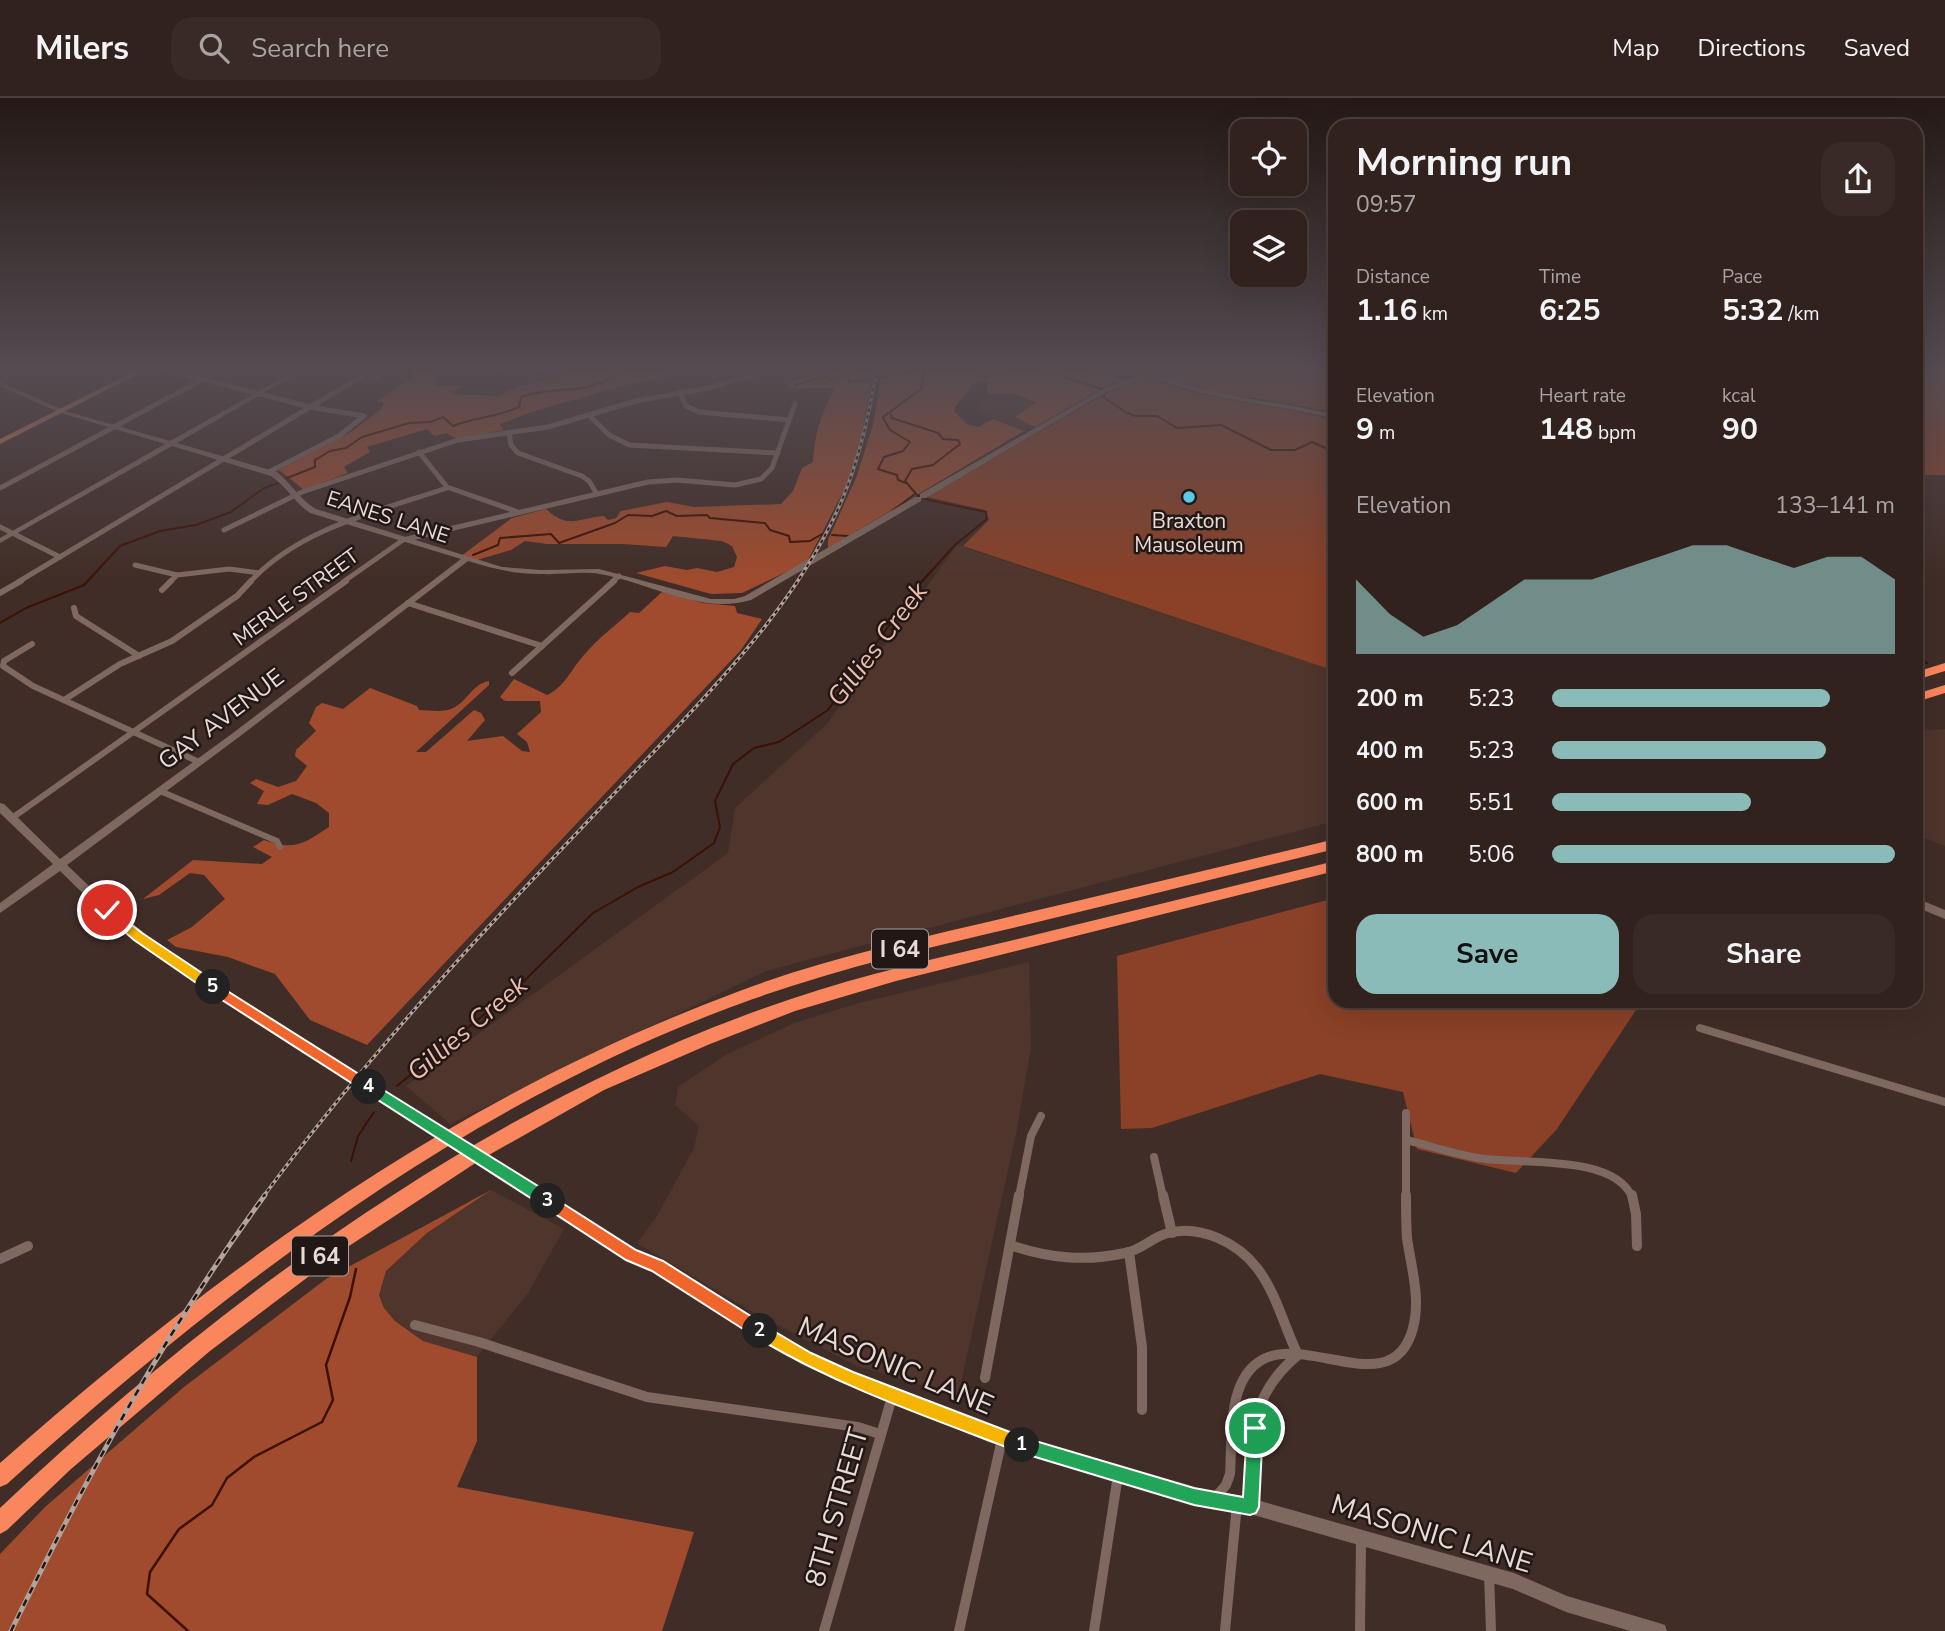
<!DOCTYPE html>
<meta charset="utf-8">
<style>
body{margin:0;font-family:"Nunito Sans",sans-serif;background:#392a26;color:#f1f3f6;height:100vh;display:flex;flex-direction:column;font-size:26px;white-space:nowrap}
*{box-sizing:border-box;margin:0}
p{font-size:23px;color:#a8a4a4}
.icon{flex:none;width:38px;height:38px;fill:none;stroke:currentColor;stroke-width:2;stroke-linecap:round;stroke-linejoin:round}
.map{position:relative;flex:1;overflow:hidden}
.panel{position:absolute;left:1328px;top:21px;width:595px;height:889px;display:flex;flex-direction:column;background:#31221d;border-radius:21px;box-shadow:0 7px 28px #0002,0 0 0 2px #4c3f3b}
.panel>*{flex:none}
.controls{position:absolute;left:1230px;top:21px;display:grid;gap:14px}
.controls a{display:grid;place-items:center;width:77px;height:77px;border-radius:14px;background:#31221d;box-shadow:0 7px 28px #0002,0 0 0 2px #4c3f3b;font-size:35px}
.pin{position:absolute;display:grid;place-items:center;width:60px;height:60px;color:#fff;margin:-30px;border:4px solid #fff;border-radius:50%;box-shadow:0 2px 7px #0007}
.km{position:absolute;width:35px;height:35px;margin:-18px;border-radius:50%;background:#222;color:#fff;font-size:19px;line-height:35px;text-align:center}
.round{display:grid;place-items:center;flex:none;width:74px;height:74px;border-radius:21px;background:#392a26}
.headline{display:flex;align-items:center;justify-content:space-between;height:119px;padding:0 28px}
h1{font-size:38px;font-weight:700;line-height:52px}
.figures{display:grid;grid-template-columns:repeat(3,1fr);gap:10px;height:119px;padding:7px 28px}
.figures div{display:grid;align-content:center}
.figures b{font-size:30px;font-weight:700}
.figures small{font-size:19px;font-weight:400}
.figures p{font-size:19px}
.chart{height:196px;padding:14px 28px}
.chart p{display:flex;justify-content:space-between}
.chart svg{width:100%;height:126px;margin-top:7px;fill:#8bbbb9;opacity:.7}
.button{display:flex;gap:14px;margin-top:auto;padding:14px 28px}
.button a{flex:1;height:80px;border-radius:21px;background:#8bbbb9;color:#111;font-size:28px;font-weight:700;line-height:80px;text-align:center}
.button a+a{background:#392a26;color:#f1f3f6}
ul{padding:0 28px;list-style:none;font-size:23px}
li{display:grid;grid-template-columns:112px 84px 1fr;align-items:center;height:52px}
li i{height:18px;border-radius:9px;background:#8bbbb9}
header{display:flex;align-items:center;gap:42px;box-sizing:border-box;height:98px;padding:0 35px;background:#31221d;border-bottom:2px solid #4c3f3b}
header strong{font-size:33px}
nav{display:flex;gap:38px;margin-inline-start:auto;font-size:24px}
.search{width:490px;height:63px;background:#392a26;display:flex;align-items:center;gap:18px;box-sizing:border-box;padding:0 24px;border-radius:21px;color:#a8a4a4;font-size:26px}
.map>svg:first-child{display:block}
.built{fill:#4f352c}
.green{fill:#8a4127}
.forest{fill:#a04b2d}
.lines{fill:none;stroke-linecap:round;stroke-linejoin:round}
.stream-far1{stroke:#3d1103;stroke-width:2}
.stream{stroke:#3d1103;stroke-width:2.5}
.street-far3{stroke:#7f6860;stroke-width:5}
.street-far2{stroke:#7f6860;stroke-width:6}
.street-far1{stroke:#7f6860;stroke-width:8}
.street{stroke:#7f6860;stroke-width:10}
.secondary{fill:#7f6860;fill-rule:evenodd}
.primary{fill:#c97a5f;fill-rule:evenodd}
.highway{fill:#fa865e;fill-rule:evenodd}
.rail-far1-casing{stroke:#b2a39d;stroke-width:3.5}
.rail-casing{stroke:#b2a39d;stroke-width:5}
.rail-far1{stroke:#211815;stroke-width:2;stroke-dasharray:3.5;stroke-linecap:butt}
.rail{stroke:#211815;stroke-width:2.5;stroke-dasharray:7;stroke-linecap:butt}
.split-1{fill:#22a559;stroke:#fff;stroke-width:2}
.split-2{fill:#f5b400;stroke:#fff;stroke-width:2}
.split-3{fill:#f0652b;stroke:#fff;stroke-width:2}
.split-4{fill:#22a559;stroke:#fff;stroke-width:2}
.split-5{fill:#f0652b;stroke:#fff;stroke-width:2}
.split-6{fill:#f5b400;stroke:#fff;stroke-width:2}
.poi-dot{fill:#5bc8e7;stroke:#211815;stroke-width:2.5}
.labels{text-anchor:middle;stroke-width:5;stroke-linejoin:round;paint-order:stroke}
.far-street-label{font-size:21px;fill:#e8dbd6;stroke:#211815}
.far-poi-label{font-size:21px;fill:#e8dbd6;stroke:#211815}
.shield{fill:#211815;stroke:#aca09c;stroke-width:2}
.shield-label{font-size:23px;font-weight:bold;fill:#e8dbd6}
.street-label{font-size:24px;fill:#e8dbd6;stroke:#211815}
.water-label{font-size:26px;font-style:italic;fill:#efbeae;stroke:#211815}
.near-street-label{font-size:28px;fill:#e8dbd6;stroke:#211815}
</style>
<header>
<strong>Milers</strong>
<div class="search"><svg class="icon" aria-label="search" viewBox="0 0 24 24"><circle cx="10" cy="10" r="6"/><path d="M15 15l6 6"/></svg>Search here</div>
<nav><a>Map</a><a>Directions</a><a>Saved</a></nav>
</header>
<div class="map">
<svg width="1945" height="1533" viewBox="0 0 1945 1533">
<rect width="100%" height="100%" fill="#412d27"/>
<!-- built -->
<g class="built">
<path d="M998 297H1015L1036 306 1012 319 1032 328 1024 333 978 313 981 303Z"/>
<path d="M957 447 1335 573V723L766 873 450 1026 406 988 728 755 735 710 827 626Z"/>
<path d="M1945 631V748L1916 737V632Z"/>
<path d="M1029 864 1031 950 1016 1036 958 1298 857 1268 756 1216 637 1145 657 1118 694 1050 699 1028 675 1007 678 989 727 956 794 925 855 906Z"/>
<path d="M491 1092 564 1131 528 1195 477 1259 423 1243 395 1223 384 1210 379 1197 386 1173 427 1135 471 1102Z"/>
</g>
<!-- green -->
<g class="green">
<path d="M1178 270H1335V317L1322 312 1255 300 1195 293 1158 276Z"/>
<rect x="1916" y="270" width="29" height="107"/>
<path d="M1148 279C1208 305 1273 304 1335 323V573L963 448 989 422 985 412 927 399 1110 293Z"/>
<path d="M1335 800V903H1642L1557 1031 1516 1075 1417 1051 1403 994 1320 976 1152 1030 1121 1031 1117 858Z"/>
</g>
<!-- forest -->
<g class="forest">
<path d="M411 270H425L436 277 437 288 462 287 451 296 499 298 514 290 563 278 584 270H704V272L682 271 662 280 626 287 534 313 500 326 503 332 456 341 447 335 434 338 427 331 367 349 370 354 344 369 348 375 304 392 279 372 351 334 381 311 384 305 377 303 412 280Z"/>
<path d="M815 270H874L860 346 845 390 807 464 742 495 711 496 636 475 665 468 687 472 697 470 717 474 734 469 737 459 732 448 722 443 673 438 666 449 623 446H547L525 443 511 452 477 462 461 458 512 420 546 411C569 432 577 420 604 418L608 422 616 420 621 413 667 404 694 409 781 406 793 393 802 370 813 364C814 337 821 316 834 292 820 286 801 295 789 287L790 284 818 277 812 272Z"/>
<path d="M882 270H988L993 275 1009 270H1081L1113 284 1035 329 1015 319 1036 305 1016 296H988L987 284 972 285C968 296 957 302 954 313L967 326 978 329 993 321 1024 333 828 450V442L856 380 873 327Z"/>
<path d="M662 494 703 505 735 508 737 515 762 521 741 552 367 947 310 922 275 876 228 859 176 849 167 842 192 829 225 801 204 777 190 775 159 797 143 801 193 762 262 766 272 759 253 749 264 742C295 753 303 746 329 729V715L316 705 292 696 268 707 257 706 264 693 250 685 256 681 278 689 296 683 307 668 295 658 296 652 316 633 309 625 316 609 322 605 343 611 370 590 417 608 419 612C429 612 444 615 453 610 467 604 472 586 489 583V587L416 654H426L474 612 481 615 485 622 467 643 503 638 522 653 530 654 527 644 517 636 541 614 540 603H505L500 599 514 581 547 597C565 589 571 571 584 557 597 541 615 528 630 514L639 515Z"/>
<path d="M491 1092 427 1135 386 1173 379 1197 384 1210 395 1223 423 1243 477 1259V1343L457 1389 694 1434 662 1533H0V1456L45 1409 184 1289 326 1181Z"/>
</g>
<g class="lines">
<!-- stream-far1 -->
<g class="stream-far1">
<path d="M980 270 977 274 986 279 1023 271 1058 277 1101 291"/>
<path d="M878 280 910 274 916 270"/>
<path d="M795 287 824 278 830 281 849 277V284L872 281"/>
<path d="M1106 295 1103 299 1127 315 1136 318H1157L1177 330 1221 327 1271 352H1295L1312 344 1335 354"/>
<path d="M888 315 883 320 890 332 910 344 903 353 884 359 878 371 897 377 898 382 906 385"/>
<path d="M287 380 315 369V362L330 353 346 350 362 339 409 325 430 324 443 319 453 328C474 319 495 320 519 309L521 299C563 285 585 302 624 270"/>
<path d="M892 413 915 396"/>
<path d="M832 437 848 438"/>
<path d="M473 457 498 447 500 440 551 436 559 445 615 425 628 417 652 418 666 413 677 418 707 417 710 420 765 425 770 432 789 438 790 444 810 443 822 436"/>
<path d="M0 525 26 510 84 487 120 448 160 433 196 427 231 414 264 390 279 385"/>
<path d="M1916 561 1927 565"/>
<path d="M397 988 521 886 593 815 638 789 673 774 714 745 720 729 715 703 733 666 754 650 779 644 828 612 916 490 955 447 987 421 986 414 929 402 917 397 905 383 912 371 933 367 960 346 958 342 943 341 938 335 892 320 890 314 921 291 925 270"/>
<path d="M351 1063 358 1038 374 1014"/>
</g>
<!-- stream -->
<path class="stream" d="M188 1533 147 1496 150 1474 179 1431 212 1407 227 1380 254 1359 322 1324 333 1302 326 1267 350 1199 356 1171"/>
<!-- street-far3 -->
<g class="street-far3">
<path d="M121 270 134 275"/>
<path d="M160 270 310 309 364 318"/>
<path d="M354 270 379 280"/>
<path d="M486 270 525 273 546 270"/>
<path d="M680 295 686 308 699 314 789 322"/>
<path d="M589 317 609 337 629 347 778 355"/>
<path d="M509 334 511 347 518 355 582 378 589 383 597 396"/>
<path d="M419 354 447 389 518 414"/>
<path d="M269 374 339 338 364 318"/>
<path d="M0 390 224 270"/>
<path d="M0 429 60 459"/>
<path d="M224 432 302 394 458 342 548 329 636 303 708 290 777 270"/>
<path d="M135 467 177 477 229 471 259 475"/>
<path d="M18 484 367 275"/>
<path d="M170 484 177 477"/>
<path d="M250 484C300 430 379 413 447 390"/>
<path d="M343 484 403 442 648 384 677 382 735 387 761 381 772 370 795 306"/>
<path d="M612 484 619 478"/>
</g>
<!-- street-far2 -->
<g class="street-far2">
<path d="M162 492 171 483"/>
<path d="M0 495 21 483"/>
<path d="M408 505 542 548"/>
<path d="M74 510 76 518 139 558"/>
<path d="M1331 534 1335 536"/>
<path d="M32 546 4 563 3 568 33 588 199 664"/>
<path d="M512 575 614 483"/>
<path d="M64 602 120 566 172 543 237 498 251 483"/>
<path d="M160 693 277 743 280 749"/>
<path d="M12 720 346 483"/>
</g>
<!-- street-far1 -->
<g class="street-far1">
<path d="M1700 930 1945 1004"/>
<path d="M1406 1042C1432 1048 1459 1058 1486 1061 1524 1066 1614 1057 1632 1099"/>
<path d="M1154 1059 1163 1099"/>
<path d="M1019 1099 1031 1038 1041 1018"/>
<path d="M1406 1099V1015"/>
</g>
<!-- street -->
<g class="street">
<path d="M1163 1097 1172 1135"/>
<path d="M1632 1097 1636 1116 1637 1148"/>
<path d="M1010 1147C1049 1160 1084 1164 1125 1155 1142 1152 1152 1139 1168 1135 1200 1126 1238 1145 1257 1170 1277 1196 1284 1229 1298 1257"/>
<path d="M1129 1154 1142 1249V1312"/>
<path d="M0 1161 28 1148"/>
<path d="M415 1227 479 1244 647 1299 858 1329 880 1336"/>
<path d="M985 1280 1019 1097"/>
<path d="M1214 1401 1226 1387 1230 1376C1232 1347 1229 1313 1241 1286 1277 1207 1390 1318 1413 1230 1421 1200 1411 1169 1407 1140 1406 1125 1406 1111 1406 1097"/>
<path d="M1250 1408C1250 1347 1247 1298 1298 1257"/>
<path d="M1489 1476 1491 1533"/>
<path d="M824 1533 892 1299"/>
<path d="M959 1533 1002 1341"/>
<path d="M1094 1533 1118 1377"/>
<path d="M1225 1533 1237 1406"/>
<path d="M1360 1533 1361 1441"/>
</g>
<!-- secondary -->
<g class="secondary">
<path d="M300 270H307L177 345 277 374C291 385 300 402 316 411L502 469 541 472 599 471 711 501H734L745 498 915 399H920V396L1103 291 1118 285 1083 270H1091L1124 283C1139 278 1153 270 1169 270L1156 276C1213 301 1276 301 1335 317V321C1274 305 1209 304 1150 278L1106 294 926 400H921V403L751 502C700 517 651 485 600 476 582 473 561 477 541 476 514 476 494 471 468 463L239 639 67 767 111 809 174 858 636 1152 663 1163 811 1256 893 1292 954 1313 990 1329 1194 1391 1250 1400 1514 1475 1567 1498 1659 1525 1665 1527 1667 1533H1630L1566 1514 1513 1491 1250 1416 1194 1407 988 1344 952 1327 892 1306 801 1266 653 1173 626 1162 166 864 103 815 60 773 0 815V805L53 766 0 715V705L4 706 60 761 233 635 461 461 310 415C295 405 286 388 271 378L172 348 0 445V440L165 346 61 315 0 288V284L65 313 170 343Z"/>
<path d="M1916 800 1945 812V821L1916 809Z"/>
</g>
<!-- primary -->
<path class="primary" d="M141 270H150L0 346V341Z"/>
<!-- highway -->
<g class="highway">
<path d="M1945 565V573L1916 582V574Z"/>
<path d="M1945 587V595L1916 604V596Z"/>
<path d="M1335 741V751C1230 777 1126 803 1021 828 931 849 840 870 753 901 469 1002 228 1188 7 1386L0 1389V1365C226 1166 453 1000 737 894 826 860 920 840 1013 818 1120 793 1228 767 1335 741Z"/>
<path d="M1335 763V773L896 883 795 913 710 946 604 992 480 1062 349 1148 210 1253 71 1371 7 1432 0 1436V1410C225 1197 495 1000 791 901 865 876 942 859 1018 841 1124 815 1229 789 1335 763Z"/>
</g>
<defs>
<path id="rail-far1" d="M263 1099C342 992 428 893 519 796 567 745 616 694 664 643 732 571 802 495 842 402 860 359 869 316 877 270"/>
<path id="rail" d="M11 1533C85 1382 165 1233 265 1097"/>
</defs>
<!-- rail-far1 casing -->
<use href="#rail-far1" class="rail-far1-casing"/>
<!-- rail casing -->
<use href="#rail" class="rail-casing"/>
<!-- rail-far1 -->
<use href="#rail-far1" class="rail-far1"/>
<!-- rail -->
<use href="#rail" class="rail"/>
</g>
<!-- sky -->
<linearGradient id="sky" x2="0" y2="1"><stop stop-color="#241915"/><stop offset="0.56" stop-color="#544c52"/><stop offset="1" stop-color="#544c52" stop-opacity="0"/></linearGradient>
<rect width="1945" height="484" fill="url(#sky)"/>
<!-- split-1 -->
<path class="split-1" d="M1255 1322 1261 1324 1263 1330 1259 1409 1256 1415 1250 1417 1194 1407 1022 1355 1016 1353 1014 1347 1016 1341 1022 1339 1194 1390 1243 1399 1247 1330 1249 1324Z"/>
<!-- split-2 -->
<path class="split-2" d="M760 1225 811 1255 853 1274 1028 1341 1030 1347 1028 1353 1022 1355C931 1320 838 1289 754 1238L752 1233 754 1227Z"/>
<!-- split-3 -->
<path class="split-3" d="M548 1096 636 1152 663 1163 765 1227 767 1233 765 1238 760 1241 754 1238 652 1173 626 1162 543 1108 541 1103Z"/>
<!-- split-4 -->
<path class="split-4" d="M369 983 554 1098V1108H543L364 993 362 989Z"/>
<!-- split-5 -->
<path class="split-5" d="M213 884 373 985V993H364L208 893V885Z"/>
<!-- split-6 -->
<path class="split-6" d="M107 807 142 835 217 885V893H208L134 842 103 815V809Z"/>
<!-- markers -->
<circle class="poi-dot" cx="1189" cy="399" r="7"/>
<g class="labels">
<!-- far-street labels -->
<g class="far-street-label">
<text transform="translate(388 419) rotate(18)" y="7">EANES LANE</text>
<text transform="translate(296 499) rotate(-36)" y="7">MERLE STREET</text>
</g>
<!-- far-poi labels -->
<g class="far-poi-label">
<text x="1189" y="430">Braxton<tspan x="1189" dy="24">Mausoleum</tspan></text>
</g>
<!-- shield labels -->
<g class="shield">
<rect x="872" y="831.5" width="56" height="39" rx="5"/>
<rect x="292" y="1138.5" width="56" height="39" rx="5"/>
</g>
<g class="shield-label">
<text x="900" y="859">I 64</text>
<text x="320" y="1166">I 64</text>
</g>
<!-- street labels -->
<g class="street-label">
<text transform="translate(221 621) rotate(-37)" y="8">GAY AVENUE</text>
</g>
<!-- water labels -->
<g class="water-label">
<text transform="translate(877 546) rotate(-53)" y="9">Gillies Creek</text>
<text transform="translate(467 930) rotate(-40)" y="9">Gillies Creek</text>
</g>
<!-- near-street labels -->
<g class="near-street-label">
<text transform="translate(896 1267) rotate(23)" y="10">MASONIC LANE</text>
<text transform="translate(836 1409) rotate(-74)" y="10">8TH STREET</text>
<text transform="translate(1432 1435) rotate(17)" y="10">MASONIC LANE</text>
</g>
</g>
</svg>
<div class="controls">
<a><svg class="icon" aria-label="locate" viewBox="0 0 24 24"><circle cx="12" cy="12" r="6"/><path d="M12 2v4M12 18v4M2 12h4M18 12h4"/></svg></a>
<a><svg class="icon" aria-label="layers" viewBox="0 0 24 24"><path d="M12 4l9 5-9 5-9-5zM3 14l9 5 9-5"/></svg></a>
</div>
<div class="pin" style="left:1255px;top:1330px;background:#1e9e55"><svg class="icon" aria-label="arrive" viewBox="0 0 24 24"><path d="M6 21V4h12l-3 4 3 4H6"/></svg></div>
<div class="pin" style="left:107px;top:812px;background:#d93025"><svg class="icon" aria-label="check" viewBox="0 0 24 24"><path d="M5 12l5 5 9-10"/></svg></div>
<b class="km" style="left:1022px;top:1347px">1</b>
<b class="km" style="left:760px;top:1233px">2</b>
<b class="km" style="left:548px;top:1103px">3</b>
<b class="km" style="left:369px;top:989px">4</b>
<b class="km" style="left:213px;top:889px">5</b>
<section class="panel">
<div class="headline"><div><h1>Morning run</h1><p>09:57</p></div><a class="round"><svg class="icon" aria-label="share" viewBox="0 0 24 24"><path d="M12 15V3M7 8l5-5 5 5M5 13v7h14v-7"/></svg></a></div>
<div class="figures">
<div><p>Distance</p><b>1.16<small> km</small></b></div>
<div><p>Time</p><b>6:25</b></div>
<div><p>Pace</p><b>5:32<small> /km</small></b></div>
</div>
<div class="figures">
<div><p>Elevation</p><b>9<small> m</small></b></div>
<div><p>Heart rate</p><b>148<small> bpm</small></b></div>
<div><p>kcal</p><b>90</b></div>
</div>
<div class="chart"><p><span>Elevation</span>133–141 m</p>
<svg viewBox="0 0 160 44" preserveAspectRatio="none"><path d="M0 44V18L10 30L20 38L30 34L40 26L50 18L60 18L70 18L80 14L90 10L100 6L110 6L120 10L130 14L140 10L150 10L160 18V44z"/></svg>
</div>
<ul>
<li><b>200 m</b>5:23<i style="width:81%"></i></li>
<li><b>400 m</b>5:23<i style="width:80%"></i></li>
<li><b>600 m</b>5:51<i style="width:58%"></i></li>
<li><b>800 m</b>5:06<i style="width:100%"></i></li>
</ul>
<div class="button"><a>Save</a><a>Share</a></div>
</section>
</div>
